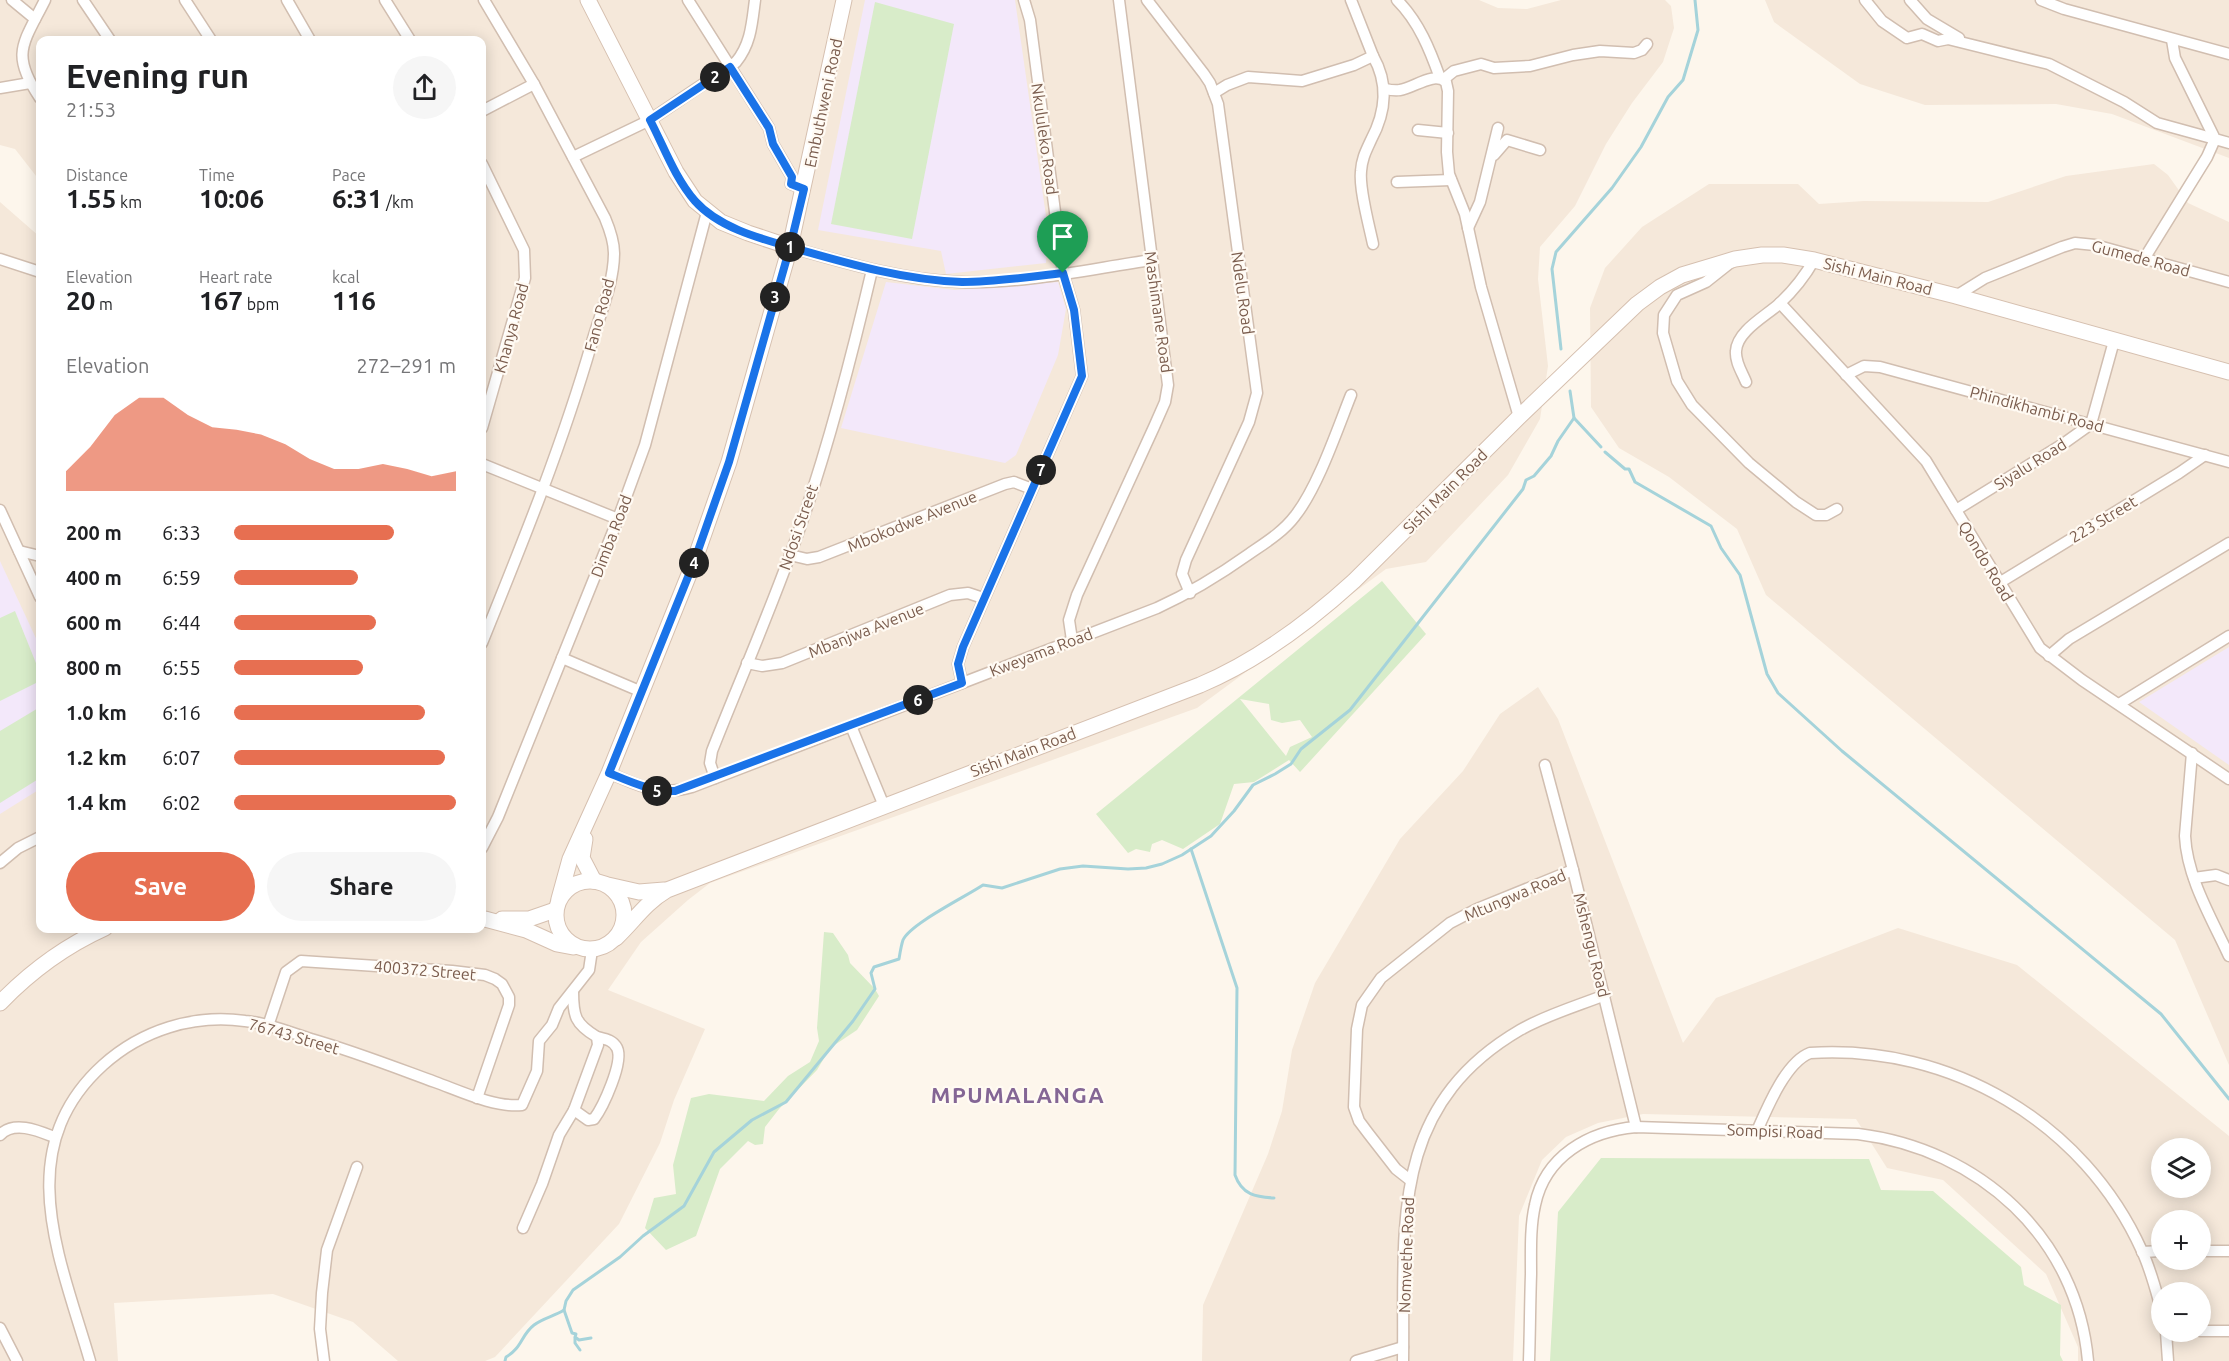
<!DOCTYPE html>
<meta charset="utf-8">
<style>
body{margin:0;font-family:Ubuntu,sans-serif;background:#f6f6f6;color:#202124;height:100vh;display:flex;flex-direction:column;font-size:22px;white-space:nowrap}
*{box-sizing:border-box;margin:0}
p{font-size:20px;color:#757577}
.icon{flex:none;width:33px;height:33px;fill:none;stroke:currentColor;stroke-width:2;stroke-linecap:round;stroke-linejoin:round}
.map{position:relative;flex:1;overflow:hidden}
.details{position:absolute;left:36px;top:36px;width:450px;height:897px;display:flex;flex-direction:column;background:#fff;border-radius:12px;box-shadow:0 3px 15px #0003}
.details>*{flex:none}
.tools{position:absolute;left:2151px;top:1138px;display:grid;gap:12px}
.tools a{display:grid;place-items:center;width:60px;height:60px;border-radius:50%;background:#fff;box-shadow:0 3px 15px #0003;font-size:30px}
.pin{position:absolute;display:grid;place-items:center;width:51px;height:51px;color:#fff;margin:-62px -26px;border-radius:50% 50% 50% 0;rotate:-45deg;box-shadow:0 0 6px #0007}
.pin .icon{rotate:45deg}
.km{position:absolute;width:30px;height:30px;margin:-15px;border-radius:50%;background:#222;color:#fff;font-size:16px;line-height:30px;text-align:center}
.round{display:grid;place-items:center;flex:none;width:63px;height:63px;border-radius:32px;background:#f6f6f6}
.head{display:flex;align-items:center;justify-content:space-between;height:102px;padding:0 30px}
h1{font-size:33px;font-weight:700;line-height:45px}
.metrics{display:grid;grid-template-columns:repeat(3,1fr);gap:9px;height:102px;padding:6px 30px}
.metrics div{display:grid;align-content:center}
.metrics b{font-size:26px;font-weight:700}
.metrics small{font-size:16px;font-weight:400}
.metrics p{font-size:16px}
.chart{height:168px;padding:12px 30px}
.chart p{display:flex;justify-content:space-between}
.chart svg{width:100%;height:108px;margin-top:6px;fill:#e76f51;opacity:.7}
.cta{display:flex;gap:12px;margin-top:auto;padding:12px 30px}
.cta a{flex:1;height:69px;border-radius:36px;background:#e76f51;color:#fff;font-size:24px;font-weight:700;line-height:69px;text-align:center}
.cta a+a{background:#f6f6f6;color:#202124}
ul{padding:0 30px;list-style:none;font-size:20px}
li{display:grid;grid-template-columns:96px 72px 1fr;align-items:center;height:45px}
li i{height:15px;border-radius:8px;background:#e76f51}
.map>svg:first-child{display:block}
.residential{fill:#f5e8da;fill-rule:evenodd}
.education{fill:#f3e8fa}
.green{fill:#d8ecc9;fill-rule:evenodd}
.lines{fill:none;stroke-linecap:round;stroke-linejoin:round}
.stream{stroke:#a5d3da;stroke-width:3}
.street-casing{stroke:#d1beb0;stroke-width:13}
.secondary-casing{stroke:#d6c0b0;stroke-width:17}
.street{stroke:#fff;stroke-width:10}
.secondary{stroke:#fff;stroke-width:15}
.route-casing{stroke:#fff;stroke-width:12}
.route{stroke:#1a73e8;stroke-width:8}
.labels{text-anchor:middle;stroke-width:4.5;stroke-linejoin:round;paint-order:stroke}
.street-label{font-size:16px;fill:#7a5c4d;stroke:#fffaf3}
.district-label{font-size:22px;font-weight:bold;letter-spacing:1.5px;fill:#846695;stroke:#fffaf3}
</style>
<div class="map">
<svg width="2229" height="1361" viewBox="0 0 2229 1361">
<rect width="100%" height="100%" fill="#fdf6ec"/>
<!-- residential -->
<g class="residential">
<path d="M0 0H1479L1498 8 1527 9 1561 0H1665L1671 6 1674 28 1663 62 1632 103 1606 144 1575 206 1540 247 1538 279 1548 366 1540 419 1508 475 1426 562 1386 569 1197 708 710 883 688 900 641 942 608 990 705 1029 674 1100 660 1143 619 1224 495 1357 485 1361H398L353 1322 273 1294 114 1303 118 1361H0V202L40 237V928H482V40H40V181L15 149 0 145Z"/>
<path d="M1765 0H2229V158L2112 114 2056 104 1925 105 1860 84 1774 22Z"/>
<path d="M2154 164 2168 175 2188 203 2229 222V1065L2175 940 1766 595 1737 529 1669 477 1619 448 1591 407 1590 308 1605 268 1642 227 1709 184H1798L1819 204 1864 201 1988 202 2066 176Z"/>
<path d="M1538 687 1558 719 1683 1043 1716 998 1898 928 2017 965 2229 1136V1361H2078V1347L2046 1274 1943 1180 1887 1168 1856 1119 1643 1114 1598 1123 1566 1137 1542 1160 1519 1216 1513 1361H1202L1203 1305 1268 1154 1282 1111 1292 1050 1315 983 1400 839 1463 771 1500 714ZM2162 1149H2200V1188H2162ZM2162 1221H2200V1260H2162ZM2162 1293H2200V1332H2162Z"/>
</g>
<!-- education -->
<g class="education">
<path d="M865 0H1015L1048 230 1046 263 946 274 941 251 818 230Z"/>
<path d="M886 282 955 290 1058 282 1066 309 1058 355 1016 455 1005 463 841 428Z"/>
<path d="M0 561 40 647V789L0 814Z"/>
<path d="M2229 647V765L2139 702Z"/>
</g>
<!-- green -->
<g class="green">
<path d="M875 2 954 24 912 239 831 224Z"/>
<path d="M1382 581 1426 634 1301 771 1300 772 1289 760 1254 782 1234 784 1220 824 1183 849 1162 840 1152 844 1150 852 1136 849 1128 853 1096 814ZM1240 699 1269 704 1271 720 1282 723 1300 720 1312 737 1290 747 1286 756Z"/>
<path d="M15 611 40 673V681L0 701V618Z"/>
<path d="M40 707V778L0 803V731Z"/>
<path d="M824 932 833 933 848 955 850 963 875 989 879 996 857 1030 830 1048 817 1070 779 1109 765 1127 763 1144 755 1145 748 1141 720 1169 696 1236 666 1250 645 1228 654 1198 676 1194 673 1165 691 1098 709 1094 764 1101 788 1076 810 1062 819 1041 817 1028Z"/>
<path d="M1601 1158 1869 1159 1881 1190 1933 1191 2021 1267 2024 1285 2061 1305 2060 1355 2063 1361H1550L1558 1212Z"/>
</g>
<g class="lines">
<!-- stream -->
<g class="stream">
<path d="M1561 349 1552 269 1556 252 1612 188 1641 147 1668 97 1683 80 1698 30 1695 0"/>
<path d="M1570 391 1574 418 1601 447"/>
<path d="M1605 452 1625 469H1629L1635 482 1642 486 1711 526 1721 548 1740 575 1767 674 1778 693 1842 751 2161 1014 2229 1099"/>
<path d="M1191 849 1237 988 1235 1175C1242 1195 1256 1197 1274 1198"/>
<path d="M564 1310 572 1333 576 1334 575 1337 579 1340 591 1338"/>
<path d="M575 1338V1343L580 1350"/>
<path d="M505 1361 506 1357C522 1348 521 1335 534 1325 543 1318 555 1316 564 1310L566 1301 573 1290 620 1257 643 1236 684 1206 714 1152 752 1120 786 1102 853 1021 875 989 871 973 874 967 899 959C900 953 901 946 903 940 910 924 965 897 983 885L1002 888 1060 869 1083 866 1128 869 1146 868 1162 864 1182 855 1211 836 1234 811 1253 785 1275 774 1291 764 1301 749 1350 710 1523 489 1526 480 1534 476 1551 456 1558 441 1574 418"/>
</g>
<defs>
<g id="street">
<path d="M12 0 35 19"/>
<path d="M83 0 110 40"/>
<path d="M185 0 211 40"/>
<path d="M287 0 310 40"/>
<path d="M385 0 410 40"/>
<path d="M688 0 769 128 773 144 792 177 791 184 804 189"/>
<path d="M1147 0 1204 74 1210 83 1218 104 1257 393 1249 422 1186 560 1182 574 1190 593"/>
<path d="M1397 0C1419 22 1430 50 1440 78"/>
<path d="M1865 0 1882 21 1907 38 1922 34 1938 41 1948 39 2049 64 2124 102 2157 123 2215 139 2207 157 2144 259"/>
<path d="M1910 0 1927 19 1959 38"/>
<path d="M2041 0 2064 9 2229 54"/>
<path d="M2172 40 2175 58 2215 139 2229 143"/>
<path d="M1444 79 1454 71 1481 64 1494 68 1530 66 1573 55 1600 51 1634 53 1642 50 1647 44"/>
<path d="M0 88 30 83"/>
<path d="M1385 89C1390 90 1395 91 1400 90 1414 88 1434 71 1446 82L1448 91 1447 152 1449 174 1465 214 1481 287 1519 417"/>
<path d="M1214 93 1227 85 1248 77 1302 81 1354 65 1373 56 1351 0"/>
<path d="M40 98C10 54 23 44 45 0"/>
<path d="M482 111 534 84"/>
<path d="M1418 130 1448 133"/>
<path d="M1494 155 1507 140 1540 150"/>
<path d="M573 157 650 120 736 62C751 44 752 23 755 0"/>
<path d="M482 164 524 250 525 278 482 428"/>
<path d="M1397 182 1451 180"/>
<path d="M1468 228 1480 202 1498 128"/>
<path d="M1373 244C1369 225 1359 189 1361 171 1362 158 1366 151 1371 140 1386 112 1389 84 1373 56"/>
<path d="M790 247C846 263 902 280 960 282 1024 284 1089 269 1152 260"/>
<path d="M0 259 40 272"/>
<path d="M1730 263 1706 282 1677 295 1664 315 1663 333 1677 381 1692 405 1749 463 1796 502 1816 515H1826L1837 509"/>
<path d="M1956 296 1985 278 2062 247 2075 243 2095 245 2229 282"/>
<path d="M1780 303 1926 461 2040 648 2082 680 2229 779"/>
<path d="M1846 375 1864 366 1880 367 2229 462"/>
<path d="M1746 382C1742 372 1735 362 1736 351 1737 331 1766 316 1779 304 1793 291 1805 276 1814 260"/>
<path d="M482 464 618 519"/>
<path d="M0 510 40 597"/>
<path d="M1956 510 2063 444 2091 424 2114 341"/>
<path d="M19 551 40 556"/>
<path d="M790 555 807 559 819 557 1005 484 1014 482 1032 489"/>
<path d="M1999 583 2179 473 2205 455"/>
<path d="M1072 640 1069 620 1077 595 1154 427 1165 402 1168 385 1119 0"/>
<path d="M482 643C522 544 562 446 592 342 600 314 614 283 614 253 614 241 610 230 605 218L534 84 484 0"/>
<path d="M2049 656 2069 639 2229 543"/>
<path d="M562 658 642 692"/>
<path d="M747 663 762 666 782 663 950 595 968 593 983 598"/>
<path d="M962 683 958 664 963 647 1082 376 1074 310 1063 273 1030 20 1024 0"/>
<path d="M2119 704 2229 636"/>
<path d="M851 726 884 806"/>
<path d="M2192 753 2185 836C2187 878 2212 919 2229 956"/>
<path d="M1545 765 1573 870 1636 1127"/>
<path d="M609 773C641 786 657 797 692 787L1157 608C1192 592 1218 576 1249 554 1265 543 1283 532 1295 516 1318 487 1337 430 1351 395"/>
<path d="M715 778 710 763 712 751C743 672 778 594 805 513 832 434 853 351 872 270"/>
<path d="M482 848 498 817 618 519 645 445 707 212"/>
<path d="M0 863 18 848 40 837"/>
<path d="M2194 878 2216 875 2229 880"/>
<path d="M268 1026 286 972 301 961 452 971 485 975 495 979 502 984 509 997V1005L477 1098"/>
<path d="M574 1110 588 1120 594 1119C603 1107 624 1062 617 1048 613 1040 605 1039 597 1037"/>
<path d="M1757 1131C1767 1108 1786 1062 1810 1053 1950 1044 2084 1122 2142 1251 2151 1270 2156 1291 2162 1312"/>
<path d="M0 1135C14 1120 39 1131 54 1137"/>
<path d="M1410 1180 1396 1169 1368 1133 1359 1121 1354 1107 1357 1029 1362 1005 1381 978 1450 923 1477 909 1573 870"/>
<path d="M523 1228 542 1184 559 1135 574 1110 598 1045 597 1037C575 1024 573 1016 573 991"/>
<path d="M2200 1251H2229"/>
<path d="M2142 1252 2162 1251"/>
<path d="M0 1328 17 1361"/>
<path d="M2200 1331H2229"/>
<path d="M2166 1332 2168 1361"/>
<path d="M90 1361C61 1260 9 1150 103 1065 142 1030 193 1014 245 1021 267 1023 289 1032 311 1039 353 1051 394 1067 435 1082 460 1091 495 1108 522 1105L537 1071 539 1041 552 1025 559 1008 589 970 592 950"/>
<path d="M324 1361 320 1329 322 1293 327 1250 357 1167"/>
<path d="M1356 1361 1403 1347"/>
<path d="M1403 1361C1405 1228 1387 1108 1520 1030 1546 1015 1577 1006 1605 995"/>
<path d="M1529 1361C1530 1332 1530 1303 1531 1274 1531 1251 1530 1227 1535 1205 1545 1156 1589 1131 1636 1127L1858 1134C1979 1149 2077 1237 2088 1361"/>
</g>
<g id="secondary">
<path d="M588 0 676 172 695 201 721 222 748 233 790 247"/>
<path d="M585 839 582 858 594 881"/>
<circle cx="590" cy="915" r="34"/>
<path d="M608 885 639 892 664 890"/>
<path d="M559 899 570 859 609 773 694 562 729 462 790 247 844 0"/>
<path d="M485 919 526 930 557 944 573 947"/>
<path d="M502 919H529L555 910"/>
<path d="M616 938C634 921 645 903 667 890L1200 685C1257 661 1309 622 1354 581L1519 417 1637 304 1660 287 1682 275 1735 259 1762 255H1783L1814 260 1956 296 2229 372"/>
<path d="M0 1003C31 971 65 946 105 928"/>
</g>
</defs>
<!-- street casing -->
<use href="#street" class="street-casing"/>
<!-- secondary casing -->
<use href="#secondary" class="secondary-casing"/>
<!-- street -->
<use href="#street" class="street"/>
<!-- secondary -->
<use href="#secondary" class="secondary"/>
</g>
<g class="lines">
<defs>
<path id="route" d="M1063 273C1030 277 996 282 962 282 903 280 846 263 790 247 758 238 718 227 695 201 675 178 664 147 650 120L730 67 769 128 773 144 792 177 791 184 804 189 790 247 729 462 694 562 609 773C631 782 652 792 675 791L962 683 958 664 963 647 1082 376 1074 310 1063 273"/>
</defs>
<!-- route casing -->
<use href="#route" class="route-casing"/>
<!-- route -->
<use href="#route" class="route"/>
</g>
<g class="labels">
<!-- street labels -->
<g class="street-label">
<text transform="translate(823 103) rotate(-78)" y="6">Embuthweni Road</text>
<text transform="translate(1045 139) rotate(82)" y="6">Nkululeko Road</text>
<text transform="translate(2141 258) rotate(15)" y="6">Gumede Road</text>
<text transform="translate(1878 276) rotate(14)" y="6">Sishi Main Road</text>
<text transform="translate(1243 293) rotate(82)" y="6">Ndelu Road</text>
<text transform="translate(1159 312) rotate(82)" y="6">Mashimane Road</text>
<text transform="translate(599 315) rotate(-75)" y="6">Fano Road</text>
<text transform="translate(511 328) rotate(-75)" y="6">Khanya Road</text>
<text transform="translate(2037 409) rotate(15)" y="6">Phindikhambi Road</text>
<text transform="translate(2030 464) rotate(-32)" y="6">Siyalu Road</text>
<text transform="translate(1445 491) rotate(-45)" y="6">Sishi Main Road</text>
<text transform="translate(2103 519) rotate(-31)" y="6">223 Street</text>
<text transform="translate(912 521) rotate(-22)" y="6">Mbokodwe Avenue</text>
<text transform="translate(798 527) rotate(-71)" y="6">Ndosi Street</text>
<text transform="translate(611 536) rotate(-69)" y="6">Dimba Road</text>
<text transform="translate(1986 561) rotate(59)" y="6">Qondo Road</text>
<text transform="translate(866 630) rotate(-22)" y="6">Mbanjwa Avenue</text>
<text transform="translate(1041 652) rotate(-21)" y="6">Kweyama Road</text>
<text transform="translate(1023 752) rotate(-21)" y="6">Sishi Main Road</text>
<text transform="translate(1515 895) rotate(-23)" y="6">Mtungwa Road</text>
<text transform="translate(1592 945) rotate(76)" y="6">Mshengu Road</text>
<text transform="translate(425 970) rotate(5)" y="6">400372 Street</text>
<text transform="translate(294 1036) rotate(16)" y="6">76743 Street</text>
<text transform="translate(1775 1131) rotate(2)" y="6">Sompisi Road</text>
<text transform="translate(1406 1255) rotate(-88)" y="6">Nomvethe Road</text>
</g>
<!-- district labels -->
<g class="district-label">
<text x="1018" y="1103">MPUMALANGA</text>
</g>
</g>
</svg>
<div class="tools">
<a><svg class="icon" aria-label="layers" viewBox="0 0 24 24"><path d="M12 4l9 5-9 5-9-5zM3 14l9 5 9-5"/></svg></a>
<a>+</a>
<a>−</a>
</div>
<div class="pin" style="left:1063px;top:273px;background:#1e9e55"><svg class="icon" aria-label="arrive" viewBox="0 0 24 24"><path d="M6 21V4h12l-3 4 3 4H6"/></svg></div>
<b class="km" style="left:790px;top:247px">1</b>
<b class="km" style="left:715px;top:77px">2</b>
<b class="km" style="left:775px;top:297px">3</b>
<b class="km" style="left:694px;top:563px">4</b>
<b class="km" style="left:657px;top:791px">5</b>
<b class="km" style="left:918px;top:700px">6</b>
<b class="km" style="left:1041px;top:470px">7</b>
<section class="details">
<div class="head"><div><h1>Evening run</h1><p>21:53</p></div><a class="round"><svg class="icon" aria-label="share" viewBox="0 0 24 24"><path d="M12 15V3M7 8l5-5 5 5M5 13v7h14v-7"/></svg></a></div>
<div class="metrics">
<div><p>Distance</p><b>1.55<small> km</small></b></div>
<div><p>Time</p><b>10:06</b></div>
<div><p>Pace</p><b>6:31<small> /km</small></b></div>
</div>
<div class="metrics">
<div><p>Elevation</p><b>20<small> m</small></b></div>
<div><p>Heart rate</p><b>167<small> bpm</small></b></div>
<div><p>kcal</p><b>116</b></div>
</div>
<div class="chart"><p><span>Elevation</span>272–291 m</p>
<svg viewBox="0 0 160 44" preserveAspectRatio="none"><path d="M0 44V36L10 26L20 13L30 6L40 6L50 13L60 18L70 19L80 21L90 25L100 31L110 35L120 35L130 33L140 35L150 38L160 36V44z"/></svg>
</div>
<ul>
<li><b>200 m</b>6:33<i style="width:72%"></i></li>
<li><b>400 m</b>6:59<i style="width:56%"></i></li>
<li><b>600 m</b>6:44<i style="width:64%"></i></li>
<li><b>800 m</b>6:55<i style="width:58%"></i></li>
<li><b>1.0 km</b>6:16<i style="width:86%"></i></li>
<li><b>1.2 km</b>6:07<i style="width:95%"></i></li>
<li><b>1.4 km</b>6:02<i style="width:100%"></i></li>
</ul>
<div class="cta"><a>Save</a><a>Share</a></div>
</section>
</div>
